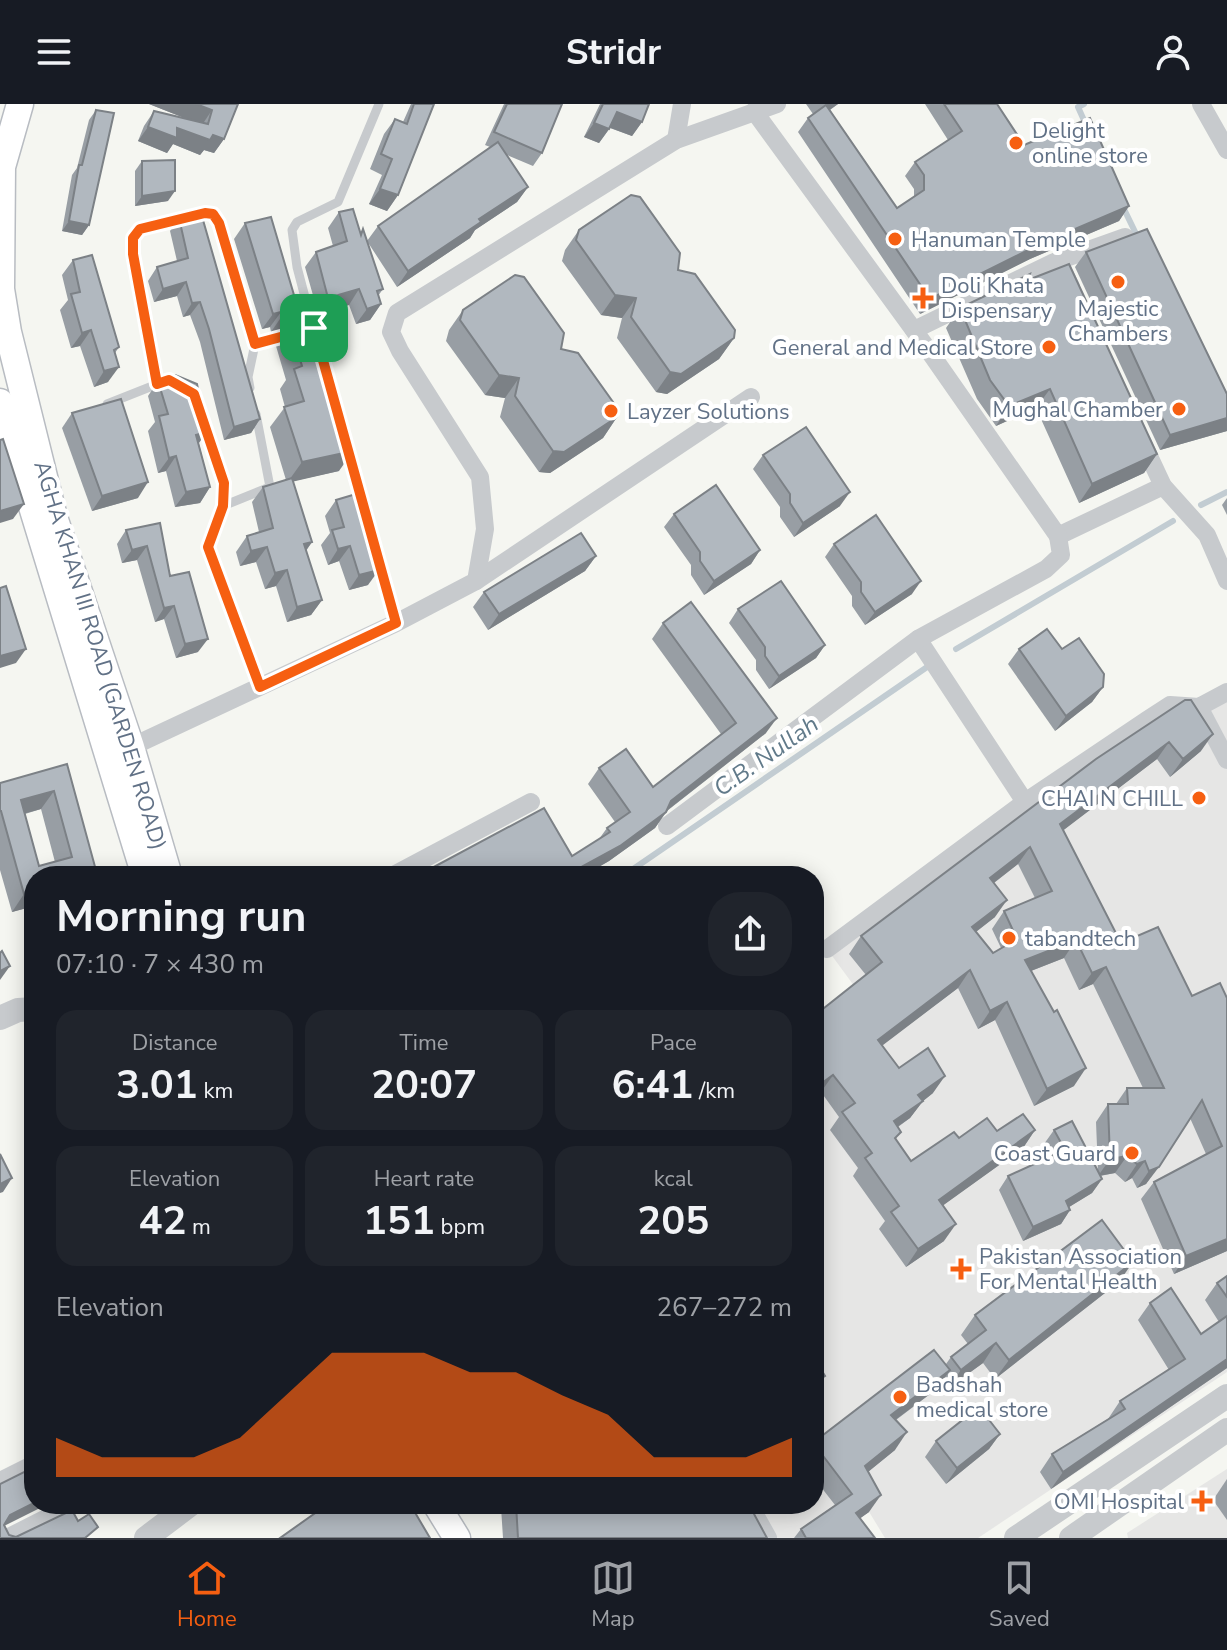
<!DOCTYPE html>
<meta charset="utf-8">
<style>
body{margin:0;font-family:"Nunito Sans",sans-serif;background:#20242c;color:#f1f3f6;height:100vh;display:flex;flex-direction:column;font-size:30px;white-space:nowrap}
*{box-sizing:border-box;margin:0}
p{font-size:26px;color:#9ea1a6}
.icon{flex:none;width:44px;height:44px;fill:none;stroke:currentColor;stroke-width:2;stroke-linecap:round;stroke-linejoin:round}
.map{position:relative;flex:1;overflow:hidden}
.sheet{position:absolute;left:24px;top:762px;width:800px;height:648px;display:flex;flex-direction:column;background:#171b24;border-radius:32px;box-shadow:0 4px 20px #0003}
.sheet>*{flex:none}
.pin{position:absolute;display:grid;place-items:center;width:68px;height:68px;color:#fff;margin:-34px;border-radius:16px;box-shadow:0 4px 12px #0006}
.round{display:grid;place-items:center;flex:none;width:84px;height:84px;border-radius:32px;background:#20242c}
.head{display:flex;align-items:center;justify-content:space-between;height:136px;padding:0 32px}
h1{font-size:44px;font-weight:700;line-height:60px}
.metrics{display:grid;grid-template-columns:repeat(3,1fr);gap:12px;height:136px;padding:8px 32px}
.metrics div{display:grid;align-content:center;border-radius:20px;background:#20242c;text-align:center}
.metrics b{font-size:40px;font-weight:700}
.metrics small{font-size:22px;font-weight:400}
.metrics p{font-size:22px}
.chart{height:224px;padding:16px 32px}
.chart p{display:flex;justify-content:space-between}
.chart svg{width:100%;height:144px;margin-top:8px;fill:#f65f11;opacity:.7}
header{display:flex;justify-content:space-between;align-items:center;height:104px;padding:0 32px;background:#171b24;font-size:36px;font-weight:700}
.tab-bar{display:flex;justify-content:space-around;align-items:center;height:112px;border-top:2px solid #363941;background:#171b24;font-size:22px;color:#9ea1a6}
.tab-bar a{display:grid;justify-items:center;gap:4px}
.tab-bar .active{color:#f65f11}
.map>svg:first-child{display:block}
.built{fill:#e6e6e5}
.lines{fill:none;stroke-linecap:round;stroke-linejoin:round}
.stream{stroke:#c2ccd2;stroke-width:6}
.secondary-casing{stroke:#b8bcc2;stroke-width:29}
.service{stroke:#c7cacd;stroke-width:9}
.minor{stroke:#c7cacd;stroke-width:18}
.tertiary{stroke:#c7cacd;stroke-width:24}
.secondary{stroke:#fff;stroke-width:26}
.wall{fill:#989ea4;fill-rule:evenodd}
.shaded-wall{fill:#7c8186}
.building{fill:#b1b8bf;stroke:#7c8186;stroke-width:2;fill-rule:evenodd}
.route-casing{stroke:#fff;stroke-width:16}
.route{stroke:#f65f11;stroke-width:10}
.poi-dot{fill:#f65f11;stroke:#fff;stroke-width:3}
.labels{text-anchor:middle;stroke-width:8;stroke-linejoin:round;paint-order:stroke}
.poi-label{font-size:22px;fill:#617186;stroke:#fff;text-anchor:start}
.street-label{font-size:22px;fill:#617186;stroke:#fff}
.water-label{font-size:24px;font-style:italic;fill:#617a8a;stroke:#fff}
</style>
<header><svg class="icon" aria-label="menu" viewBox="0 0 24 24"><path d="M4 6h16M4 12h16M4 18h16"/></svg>Stridr<svg class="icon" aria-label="person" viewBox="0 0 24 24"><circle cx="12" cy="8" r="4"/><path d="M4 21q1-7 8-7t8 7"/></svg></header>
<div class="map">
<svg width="1227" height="1434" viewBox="0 0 1227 1434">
<rect width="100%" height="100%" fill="#f5f6f1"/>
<!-- built -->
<g class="built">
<path d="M1227 588V1268L978 1434H885L860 1393 801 1434H769L750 1400H814V930L863 894 827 845 1147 616Z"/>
<path d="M1227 1365V1434H1128L1127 1429Z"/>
</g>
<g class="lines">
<!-- stream -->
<g class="stream">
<path d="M1084 0 1078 3 1087 23"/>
<path d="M1123 103 1139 136"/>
<path d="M1201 401 1227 388"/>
<path d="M956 545 1173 417"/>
<path d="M623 772 930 561"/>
</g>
<defs>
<g id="secondary">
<path d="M20 0 2 63 1 185 8 228 54 413 131 643 169 772"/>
<path d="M0 298 145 772"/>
<path d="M436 1400 457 1434"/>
</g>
</defs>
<!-- secondary casing -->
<use href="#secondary" class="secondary-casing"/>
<!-- service -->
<g class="service">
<path d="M315 231 297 163 292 126 297 118 338 98 379 0"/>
<path d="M255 240 290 232"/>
<path d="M157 280 133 134 140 125 205 109 213 110 219 119 255 240 248 273 250 284"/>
<path d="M107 300 160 279"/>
<path d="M203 318C224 378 230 381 208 443L260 583"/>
<path d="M346 341 396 519"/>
<path d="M223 402 270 383 256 310"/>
</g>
<!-- minor -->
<g class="minor">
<path d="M1201 0 1227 46"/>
<path d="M754 7 924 240 1058 432 1163 382"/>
<path d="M676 36 682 0"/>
<path d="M1058 156 1071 183"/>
<path d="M914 226 1052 159 1125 133"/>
<path d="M1142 337 1163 382 1207 431 1227 477"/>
<path d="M476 477 751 293"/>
<path d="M918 535 1025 698"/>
<path d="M1199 603 1227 656"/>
<path d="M131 643 396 519 476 477 485 425 480 373 400 247 391 228 397 209 676 36 777 0"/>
<path d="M667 722 918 535 1046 465 1061 451 1058 432"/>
<path d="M392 772 531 698"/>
<path d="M827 845 1025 698 1147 616 1170 601 1199 603 1227 588"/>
<path d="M0 1377 34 1360"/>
<path d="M749 1400 768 1434"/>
<path d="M7 1434 74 1400"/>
</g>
<!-- tertiary -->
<g class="tertiary">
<path d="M0 914 18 906 34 905"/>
<path d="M146 1434 191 1400"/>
<path d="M1016 1434 1227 1292"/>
<path d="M1071 1434 1227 1326"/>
</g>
<!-- secondary -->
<use href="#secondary" class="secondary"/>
</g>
<!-- wall -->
<g class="wall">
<path d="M149 0H238L224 35 214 49 204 46 200 51 173 40 167 49 138 37 144 22 154 7 187 15Z"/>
<path d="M411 0H434L398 91 387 107 369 100 382 71 370 65 384 30 395 15 403 18Z"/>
<path d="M504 0H562L542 49 533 62 507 51 528 83 517 98 475 126 470 134 397 183 367 137 378 122 490 43 485 41Z"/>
<path d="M600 0H649L642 18 632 32 610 24 599 39 584 33Z"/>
<path d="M806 0H838L830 6 897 104 914 93V85L905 72 915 58 948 36 925 0H997L1024 41 1129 102 1119 117 1030 155 920 210 798 28 808 14 813 10Z"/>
<path d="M96 6 89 121 82 131 62 127 72 71 77 64 89 16Z"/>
<path d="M142 57 168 97 135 102V67Z"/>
<path d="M339 108 360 129 363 125 383 185 378 192 381 200 370 216 356 220 349 201 318 209 305 163 316 148 333 142 328 124Z"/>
<path d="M179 114 260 315 251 329 224 336 200 238 190 211 183 213 177 192 154 198 148 177 157 163 177 157 170 127Z"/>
<path d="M245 119 299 208 288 223 271 228 270 223 262 225 234 135Z"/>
<path d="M579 126 678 166 734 234 719 255 667 290 656 288 617 234 622 214 601 211 562 157 565 146Z"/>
<path d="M1086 148 1227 290V327L1160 346 1075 163Z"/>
<path d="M73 156 119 243 115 249 108 278 94 283 80 242 71 244 60 206 68 196 62 171Z"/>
<path d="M1028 176 1157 350 1144 369 1079 399 1036 304 996 322 977 295 946 224 960 204Z"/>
<path d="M463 206 561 245 617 313 603 334 550 369 539 368 500 313 505 294 485 291 446 237 449 226Z"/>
<path d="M290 222 339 367 293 377 312 438 306 447 322 496 311 511 287 518 276 482 265 485 256 458 240 462 236 448 247 432 259 428 252 398 263 383 286 376 270 323 285 303 280 285 286 276 276 242Z"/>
<path d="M158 277 199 340 210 383 200 399 175 403 166 367 158 369 148 327 155 318 148 292Z"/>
<path d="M72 309 138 394 92 407 62 324Z"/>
<path d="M763 351 840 402 794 433 780 413V403L753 365Z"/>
<path d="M1227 394V411L1222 401Z"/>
<path d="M336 396 368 481 349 486 339 457 328 461 321 441 330 429 325 412Z"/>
<path d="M674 410 760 446 751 460 704 491 691 471V461L664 423Z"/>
<path d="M160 419 170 472 198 548 176 554 164 515 155 518 137 456 122 459 117 440 126 426Z"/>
<path d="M834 440 912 490 865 521 852 502V492L825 453Z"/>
<path d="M596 452 585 467 488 526 473 503 484 488Z"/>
<path d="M738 505 825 541 816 554 769 585 756 566V556L729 519Z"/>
<path d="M663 519 766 629 667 707 655 724 609 757 583 772H417L572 752 599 735 607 724 615 718 588 680 599 664 653 683 721 630 652 535Z"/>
<path d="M1019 545H1062L1103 583 1092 598 1055 627 1008 560Z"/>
<path d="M1185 596 1201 647 1170 673 1157 655 1063 726 1121 839 1192 892 1220 879 1227 1147 1174 1170 1141 1095 1154 1078 1206 1050 1190 1014 1146 1080 1137 1084 1132 1074 1125 1078 1115 1069 1100 1072 1102 1075 1092 1089 1069 1103 1070 1106 1061 1120 1023 1137 999 1086 1008 1072 1051 1053 1044 1040 1054 1026 1098 1067 1096 1018 1108 1000H1116L1127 984H1143L1093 880 1079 886 1064 854 1031 867 1074 982 1034 1002 995 916 978 925 958 884 882 941 899 964 933 989 923 997 910 1014 898 1023 896 1036 911 1057 959 1034 997 1027 1035 1026 1023 1044 943 1101 944 1137 906 1163 879 1125 885 1117 853 1072 858 1064 830 1026 839 1013 821 988 814 993V912L866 871 849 850 861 832ZM1018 760 1035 794 1004 807 992 825 1001 844 993 849 976 828 995 813 994 779Z"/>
<path d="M67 660 97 770 34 772V802L12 808 0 766V679ZM41 705 55 758 39 762 25 710Z"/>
<path d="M1227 1172V1264L1051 1385 1040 1368 1052 1350 1108 1315 1120 1297 1169 1266 1138 1216 1150 1199 1201 1230 1219 1218 1205 1196 1217 1179Z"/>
<path d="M1119 1178 995 1275 983 1259 947 1285 942 1278 938 1284 896 1316 895 1346 868 1368 869 1408 860 1414 875 1434H794L801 1425 835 1401 814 1374V1338L946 1260 951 1253 968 1240 961 1231 975 1211Z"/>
<path d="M1000 1330 989 1345 946 1380 925 1353 936 1337Z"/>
<path d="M1227 1375V1416L1213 1396Z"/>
<path d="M491 1400H757L754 1410 767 1434H503L501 1403 491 1402Z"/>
</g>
<!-- shaded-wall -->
<g class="shaded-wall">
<path d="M149 0H196L212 6 202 21Z"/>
<path d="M827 0H838L816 15Z"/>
<path d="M617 8 642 18 632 32 608 23Z"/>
<path d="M594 19 609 25 599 39 584 33Z"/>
<path d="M148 23 177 24 213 31 224 35 214 49 204 46 200 51 173 40 167 49 138 37Z"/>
<path d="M528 83 517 98 475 126 470 134 397 183 408 167 479 115Z"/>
<path d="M380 85 398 91 387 107 369 100Z"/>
<path d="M175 87 168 97 135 102 142 92Z"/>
<path d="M1129 102 1119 117 1030 155 920 210 930 195 1040 140Z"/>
<path d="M69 117 89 121 82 131 62 127Z"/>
<path d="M186 178 177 192 154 198 163 185Z"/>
<path d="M359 185 349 201 318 209 328 194Z"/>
<path d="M615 191 636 194 622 214 601 211Z"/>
<path d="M200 198 190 211 183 213 192 199Z"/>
<path d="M381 200 370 216 356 220 367 205Z"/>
<path d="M281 208 270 223 262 225 273 210Z"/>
<path d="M299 208 288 223 271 228 282 212Z"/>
<path d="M91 226 80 242 71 244 82 229Z"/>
<path d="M734 234 719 255 667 290 656 288 670 268Z"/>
<path d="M119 263 108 278 94 283 104 267Z"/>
<path d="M499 271 519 274 505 294 485 291Z"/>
<path d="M1050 285 1036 304 996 322 1009 302Z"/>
<path d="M617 313 603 334 550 369 539 368 553 347Z"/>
<path d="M1227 314V327L1160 346 1170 331Z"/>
<path d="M260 315 251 329 224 336 234 323Z"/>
<path d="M207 328 196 343V331Z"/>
<path d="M353 347 339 367 287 379 302 358Z"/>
<path d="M1157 350 1144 369 1079 399 1092 380Z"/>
<path d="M176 352 166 367 158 369 169 354Z"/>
<path d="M148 378 138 394 92 407 102 392Z"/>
<path d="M210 383 200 399 175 403 186 388Z"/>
<path d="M850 388 840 402 794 433 803 419Z"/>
<path d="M24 400 13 415 0 419V407Z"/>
<path d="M312 438 301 453 304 440Z"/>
<path d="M147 442 137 456 122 459 132 446Z"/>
<path d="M350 442 339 457 328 461 338 445Z"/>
<path d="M267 443 256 458 240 462 251 447Z"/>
<path d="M760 446 751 460 704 491 714 477Z"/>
<path d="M596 452 585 467 488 526 499 510Z"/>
<path d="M287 466 276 482 265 485 275 469Z"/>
<path d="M379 466 368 481 349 486 359 471Z"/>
<path d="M921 477 912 490 865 521 875 508Z"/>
<path d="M322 496 311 511 287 518 297 503Z"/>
<path d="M174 502 164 515 155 518 164 504Z"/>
<path d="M208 535 198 548 176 554 185 540Z"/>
<path d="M825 541 816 554 769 585 779 572Z"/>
<path d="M26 545 16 559 0 564V552Z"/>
<path d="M1103 583 1092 598 1055 627 1066 612Z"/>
<path d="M777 614 766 629 660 712 671 697Z"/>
<path d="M1213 630 1201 647 1170 673 1183 655Z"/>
<path d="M1169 638 1157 655 1048 738 1060 720Z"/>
<path d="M54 687 41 705 8 714 21 696Z"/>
<path d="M666 708 655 724 609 757 583 772H565Z"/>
<path d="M1030 743 1018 760 978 791 990 774Z"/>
<path d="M34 788V802L12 808 24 790Z"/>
<path d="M1007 796 995 813 960 840 972 823Z"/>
<path d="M1076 836 1064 854 1013 874 1025 856Z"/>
<path d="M10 862 0 876V867Z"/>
<path d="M1106 863 1093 880 1079 886 1092 869Z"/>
<path d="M970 866 958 884 866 954 878 936Z"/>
<path d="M1007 898 995 916 978 925 990 907Z"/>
<path d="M1086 964 1074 982 1034 1002 1047 985Z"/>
<path d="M833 971 821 988 814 993V985Z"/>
<path d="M945 972 933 989 923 997 910 1014 881 1034 894 1017 918 991Z"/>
<path d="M1035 1026 1023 1044 927 1113 939 1096Z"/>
<path d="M1127 1052 1115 1069 1098 1072 1110 1055Z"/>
<path d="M1145 1057 1132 1074 1125 1078 1137 1060Z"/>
<path d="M1159 1063 1146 1080 1137 1084 1149 1067Z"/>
<path d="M12 1074 3 1088 0 1089V1080Z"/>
<path d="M1102 1075 1092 1089 1056 1111 1066 1097Z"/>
<path d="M1070 1106 1061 1120 1023 1137 1033 1123Z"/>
<path d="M956 1120 944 1137 906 1163 918 1145Z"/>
<path d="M1227 1135V1147L1174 1170 1186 1152Z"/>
<path d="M1133 1158 1119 1178 995 1275 1009 1256Z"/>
<path d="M996 1239 983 1259 947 1285 961 1266Z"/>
<path d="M1227 1255V1264L1051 1385 1063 1368Z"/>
<path d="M950 1266 938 1284 879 1328 891 1311Z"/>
<path d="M825 1272 814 1288V1279Z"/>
<path d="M907 1328 895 1346 853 1380 865 1362Z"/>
<path d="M1000 1330 989 1345 946 1380 957 1364Z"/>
<path d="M881 1391 869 1408 844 1426 856 1409Z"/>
<path d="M34 1399V1400H44L42 1403 2 1423 10 1411Z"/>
<path d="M493 1400H504L501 1403 491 1402Z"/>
</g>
<!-- building -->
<g class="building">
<path d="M196 0H238L224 35 213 31 210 36 177 24V34L148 23 154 7 208 20 212 6Z"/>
<path d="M414 0H434L398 91 380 85 392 55 381 50 395 15 407 20Z"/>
<path d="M507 0H562L542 49 494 28Z"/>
<path d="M603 0H649L642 18 617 8 609 25 594 19Z"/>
<path d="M944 0H997L1024 41 1090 14 1129 102 1040 140 930 195 808 14 826 1 897 104 924 86V71L915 58 962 27Z"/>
<path d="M96 6 114 9 89 121 69 117 79 61H82Z"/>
<path d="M498 38 528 83 479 115 481 118 408 167 378 122Z"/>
<path d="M175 56V87L142 92V57Z"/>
<path d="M631 91 640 93 680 149 678 166 695 170 735 226 734 234 681 270 670 268 631 213 636 194 615 191 576 136 579 126Z"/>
<path d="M353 105 361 131 363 125 383 185 377 187 381 200 367 205 359 185 328 194 316 148 347 137 339 108Z"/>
<path d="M201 109 260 315 234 323 209 225 200 198 192 199 186 178 163 185 157 163 188 154 179 114Z"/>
<path d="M271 113 299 208 282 212 281 208 273 210 245 119Z"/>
<path d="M1147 125 1227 290V314L1170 331 1086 148Z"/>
<path d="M92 151 119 243 114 246 119 263 104 267 91 226 82 229 71 190 80 188 73 156Z"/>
<path d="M1069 160 1157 350 1092 380 1050 285 1009 302 990 276 960 204 1030 170 1028 176Z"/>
<path d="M515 171 524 173 564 229 561 245 578 249 618 305 617 313 564 348 553 347 515 292 519 274 499 271 460 216 463 206Z"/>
<path d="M314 219 353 347 302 358 284 303 304 297 294 265 302 262 290 222Z"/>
<path d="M175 271 197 280 207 328 196 331 210 383 186 388 176 352 169 354 159 312 168 310 158 277Z"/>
<path d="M121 295 148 378 102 392 72 309Z"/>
<path d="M806 323 850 388 803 419 790 399V390L763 351Z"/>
<path d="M3 335 24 400 0 407V336Z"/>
<path d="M292 374 312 438 304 440 322 496 297 503 287 466 275 469 267 443 251 447 247 432 273 424 263 383Z"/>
<path d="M716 381 760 446 714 477 700 457V448L674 410Z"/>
<path d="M356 390 379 466 359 471 350 442 338 445 332 426 344 423 336 396Z"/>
<path d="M876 411 921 477 875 508 861 488V478L834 440Z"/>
<path d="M160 419 170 472 189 468 208 535 185 540 174 502 164 504 147 442 132 446 126 426Z"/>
<path d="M581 429 596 452 499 510 484 488Z"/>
<path d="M781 477 825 541 779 572 765 552V543L738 505Z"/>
<path d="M6 482 26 545 0 552V484Z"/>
<path d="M691 498 777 614 671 697 666 708 620 742 565 772H417L544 704 572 752 610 728 607 724 630 708 599 664 626 645 653 683 736 619 663 519Z"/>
<path d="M1047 525 1062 545 1079 534 1104 570 1103 583 1066 612 1019 545Z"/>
<path d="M1185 596H1191L1213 630 1183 655 1169 638 1060 720 1121 839 1158 823 1192 892 1220 879 1227 894V1135L1186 1152 1154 1078 1222 1042 1202 996 1159 1063 1149 1067 1145 1057 1137 1060 1127 1052 1110 1055 1108 1000H1128L1127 984H1164L1106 863 1092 869 1076 836 1025 856 1054 908 1057 906 1086 964 1047 985 1007 898 990 907 970 866 878 936 899 964 928 944 945 972 918 991 923 997 894 1017 901 1028 895 1034 911 1057 954 1028 959 1034 987 1014 997 1027 1023 1010 1035 1026 939 1096 956 1120 918 1145 891 1108 899 1102 865 1054 872 1049 842 1008 855 999 833 971 814 985V912L882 858 861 832 1096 655ZM1030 743 1052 787 1004 807 1017 835 993 849 972 823 1007 796 990 774Z"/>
<path d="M67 660 97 770 91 772H34V788L24 790 1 707H0V679ZM54 687 72 753 39 762 21 696Z"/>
<path d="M2 847 10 862 0 867V849Z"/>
<path d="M1072 1017 1102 1075 1066 1097 1070 1106 1033 1123 1008 1072 1065 1046 1054 1026Z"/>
<path d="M0 1050 12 1074 0 1080Z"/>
<path d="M1102 1116 1133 1158 1009 1256 996 1239 961 1266 951 1253 986 1226 975 1211Z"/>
<path d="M1227 1172V1193L1217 1179Z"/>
<path d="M1171 1184 1201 1230 1227 1212V1255L1063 1368 1052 1350 1125 1305 1120 1297 1185 1255 1150 1199Z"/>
<path d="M934 1246 950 1266 891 1311 907 1328 865 1362 881 1391 856 1409 875 1434H806L801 1425 852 1390 814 1340V1338Z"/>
<path d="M814 1254 825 1272 814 1279Z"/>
<path d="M979 1303 1000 1330 957 1364 936 1337Z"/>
<path d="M34 1363V1399L10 1411 4 1421 9 1431 16 1433 72 1406 78 1417 89 1410 98 1423 85 1434H0V1380Z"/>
<path d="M328 1400H410L430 1434H280Z"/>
<path d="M516 1400H757L754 1410 767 1434H518Z"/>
</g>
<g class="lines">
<defs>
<path id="route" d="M205 109 213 110 219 119 255 240 314 224 396 519 260 583 208 443 223 402 224 379 194 290 169 276 157 280 133 150V134L140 125Z"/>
</defs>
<!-- route casing -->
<use href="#route" class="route-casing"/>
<!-- route -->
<use href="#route" class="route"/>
</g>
<!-- markers -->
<g class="poi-dot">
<circle cx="1016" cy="39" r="8"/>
<circle cx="895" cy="135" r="8"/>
<circle cx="1118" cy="178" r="8"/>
<path d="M919 182h8v8h8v8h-8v8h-8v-8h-8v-8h8z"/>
<circle cx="1049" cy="243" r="8"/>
<circle cx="1179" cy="305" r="8"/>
<circle cx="611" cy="307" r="8"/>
<circle cx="1199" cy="694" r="8"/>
<circle cx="1009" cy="834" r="8"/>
<circle cx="1132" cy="1049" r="8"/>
<path d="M957 1153h8v8h8v8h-8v8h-8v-8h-8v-8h8z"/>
<circle cx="900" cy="1293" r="8"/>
<path d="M1198 1385h8v8h8v8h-8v8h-8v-8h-8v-8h8z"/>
</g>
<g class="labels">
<!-- poi labels -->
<g class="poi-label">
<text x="1032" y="34">Delight<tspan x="1032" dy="25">online store</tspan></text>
<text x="911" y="143">Hanuman Temple</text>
<text x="941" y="189">Doli Khata<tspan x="941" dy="25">Dispensary</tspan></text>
<text x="1118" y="212" text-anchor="middle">Majestic<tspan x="1118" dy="25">Chambers</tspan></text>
<text x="1033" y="251" text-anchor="end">General and Medical Store</text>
<text x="1163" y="313" text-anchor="end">Mughal Chamber</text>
<text x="627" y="315">Layzer Solutions</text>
<text x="1183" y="702" text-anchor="end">CHAI N CHILL</text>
<text x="1025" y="842">tabandtech</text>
<text x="1116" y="1057" text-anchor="end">Coast Guard</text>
<text x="979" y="1160">Pakistan Association<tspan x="979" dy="25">For Mental Health</tspan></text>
<text x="916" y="1288">Badshah<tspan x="916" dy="25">medical store</tspan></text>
<text x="1184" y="1405" text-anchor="end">OMI Hospital</text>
</g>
<!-- street labels -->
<g class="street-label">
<text transform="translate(101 551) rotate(73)" y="8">AGHA KHAN III ROAD (GARDEN ROAD)</text>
</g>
<!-- water labels -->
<g class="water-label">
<text transform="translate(766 652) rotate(-35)" y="8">C.B. Nullah</text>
</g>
</g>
</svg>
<div class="pin" style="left:314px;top:224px;background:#1e9e55"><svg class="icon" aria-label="arrive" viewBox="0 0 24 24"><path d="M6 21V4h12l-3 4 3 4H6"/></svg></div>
<section class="sheet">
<div class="head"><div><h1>Morning run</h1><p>07:10 · 7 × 430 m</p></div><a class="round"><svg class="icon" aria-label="share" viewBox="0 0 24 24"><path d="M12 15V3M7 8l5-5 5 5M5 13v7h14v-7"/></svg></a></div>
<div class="metrics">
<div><p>Distance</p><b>3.01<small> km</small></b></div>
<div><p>Time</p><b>20:07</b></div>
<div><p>Pace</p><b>6:41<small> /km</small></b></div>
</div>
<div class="metrics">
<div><p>Elevation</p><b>42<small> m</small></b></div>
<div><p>Heart rate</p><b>151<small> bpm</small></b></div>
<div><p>kcal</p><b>205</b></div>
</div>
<div class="chart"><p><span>Elevation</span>267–272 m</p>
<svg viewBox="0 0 160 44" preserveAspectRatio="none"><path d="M0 44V32L10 38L20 38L30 38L40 32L50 19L60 6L70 6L80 6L90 12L100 12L110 19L120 25L130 38L140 38L150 38L160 32V44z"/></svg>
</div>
</section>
</div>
<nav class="tab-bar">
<a class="active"><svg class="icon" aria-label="home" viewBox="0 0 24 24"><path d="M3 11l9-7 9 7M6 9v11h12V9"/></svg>Home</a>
<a><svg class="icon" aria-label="map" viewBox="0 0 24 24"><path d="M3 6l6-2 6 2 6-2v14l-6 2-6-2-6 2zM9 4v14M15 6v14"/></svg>Map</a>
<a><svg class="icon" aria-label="saved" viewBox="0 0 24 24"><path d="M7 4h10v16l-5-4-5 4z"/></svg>Saved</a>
</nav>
